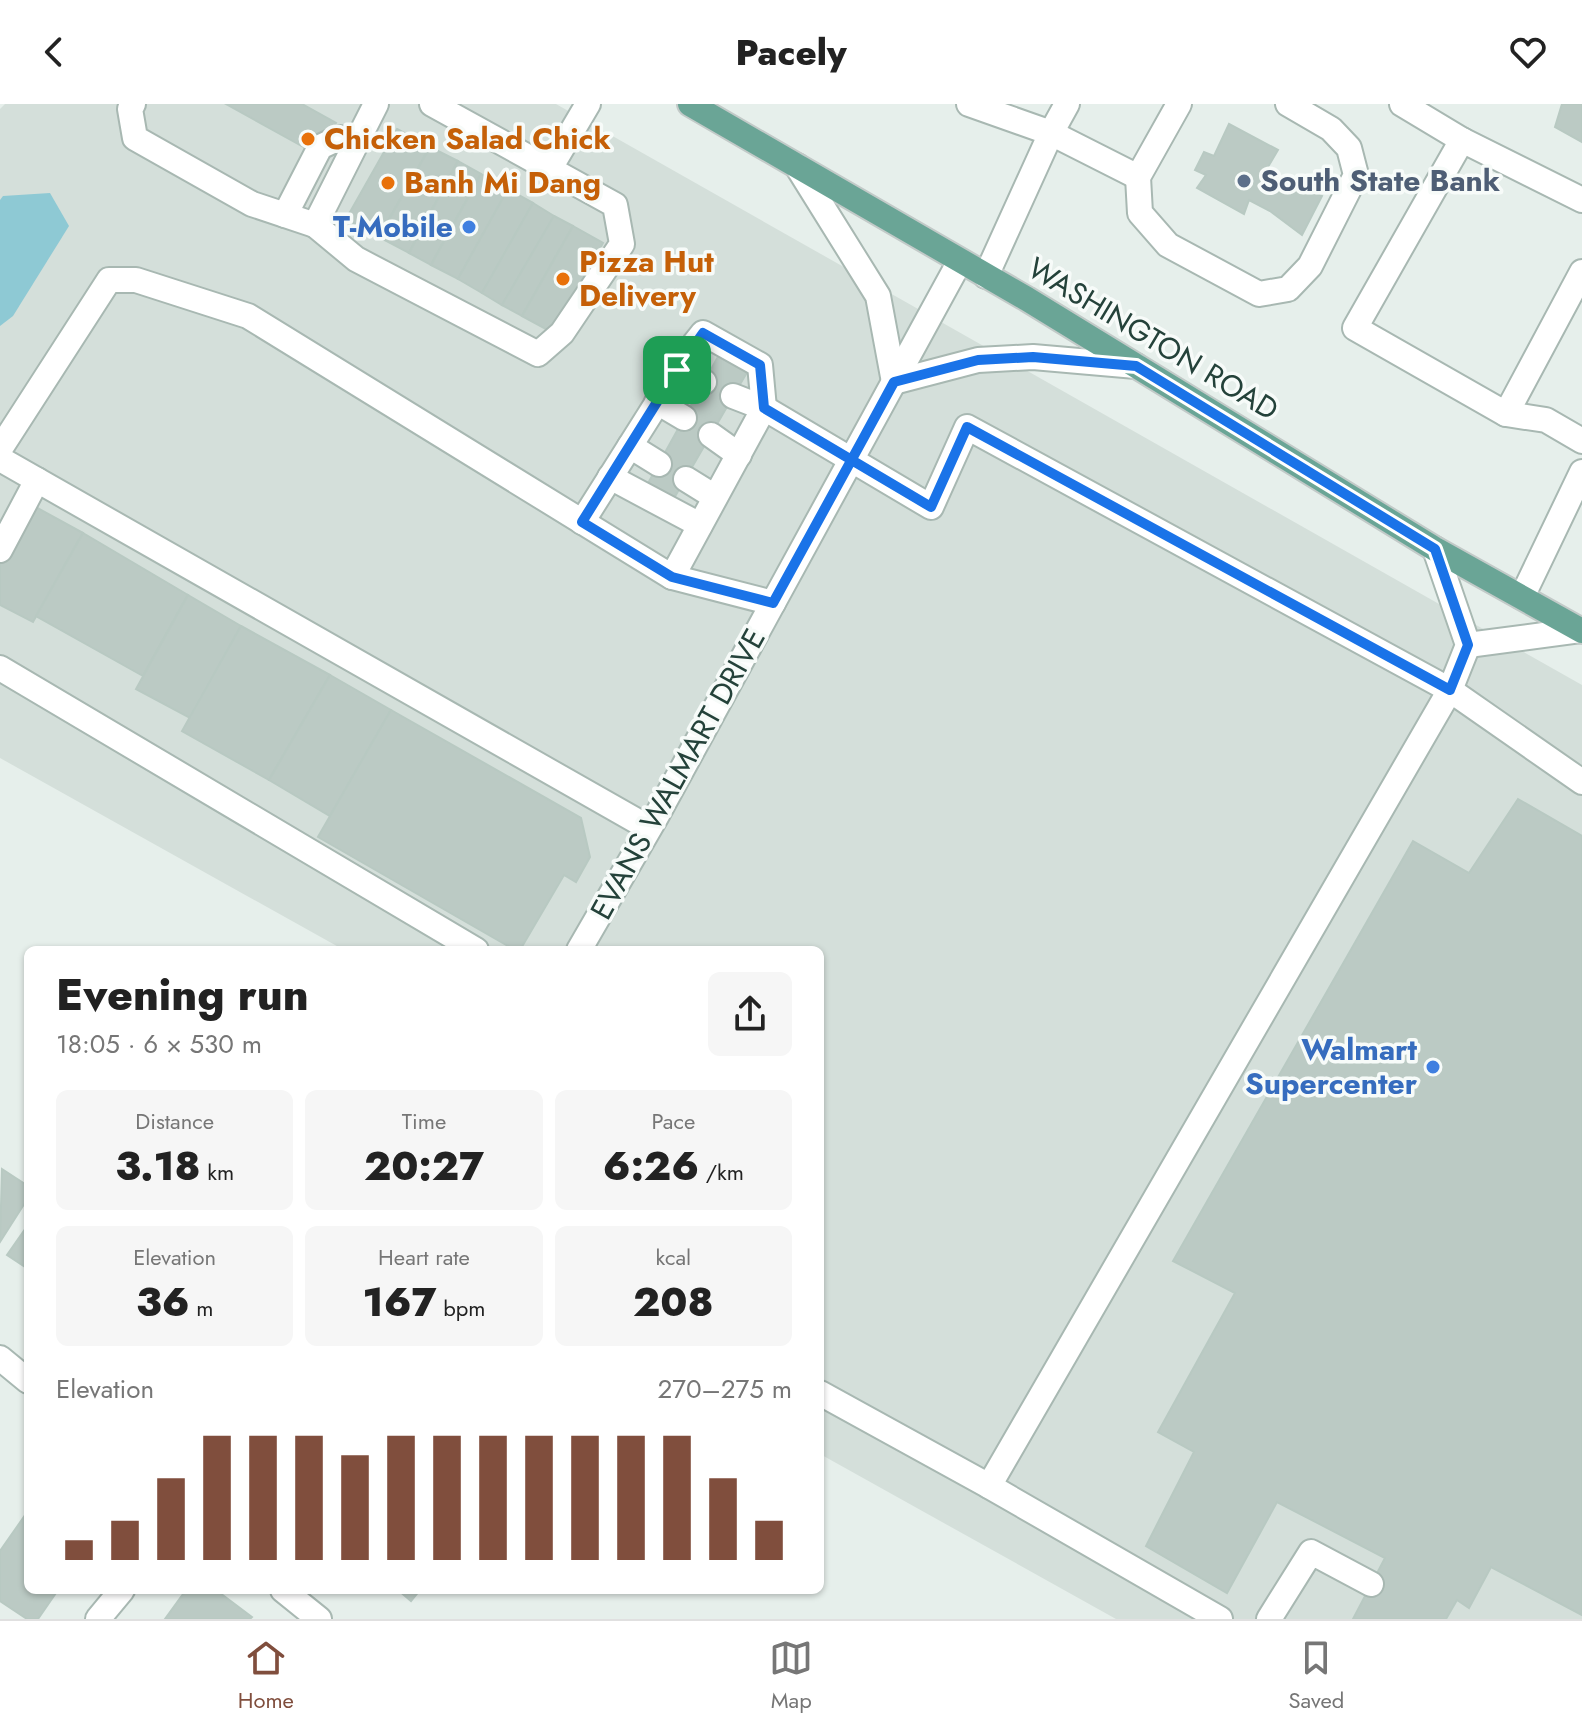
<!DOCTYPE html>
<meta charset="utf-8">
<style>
body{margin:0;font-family:Jost,sans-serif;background:#f6f6f6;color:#222;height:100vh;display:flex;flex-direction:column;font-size:30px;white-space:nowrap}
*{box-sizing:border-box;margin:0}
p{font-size:26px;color:#767676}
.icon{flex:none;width:44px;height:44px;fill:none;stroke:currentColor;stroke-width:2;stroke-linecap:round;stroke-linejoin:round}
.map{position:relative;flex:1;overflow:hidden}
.drawer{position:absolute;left:24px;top:842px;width:800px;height:648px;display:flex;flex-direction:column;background:#fff;border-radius:12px;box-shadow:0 2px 6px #0004}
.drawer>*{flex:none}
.pin{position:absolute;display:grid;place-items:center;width:68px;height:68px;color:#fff;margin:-34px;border-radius:16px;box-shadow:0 4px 12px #0006}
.round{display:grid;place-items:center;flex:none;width:84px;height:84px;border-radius:12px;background:#f6f6f6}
.overview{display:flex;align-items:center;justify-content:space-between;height:136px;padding:0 32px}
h1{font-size:44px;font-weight:800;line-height:60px}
.metrics{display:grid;grid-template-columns:repeat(3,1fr);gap:12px;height:136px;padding:8px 32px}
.metrics div{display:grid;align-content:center;border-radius:12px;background:#f6f6f6;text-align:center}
.metrics b{font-size:40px;font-weight:800}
.metrics small{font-size:22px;font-weight:400}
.metrics p{font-size:22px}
.chart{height:224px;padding:16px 32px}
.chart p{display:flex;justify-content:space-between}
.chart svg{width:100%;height:144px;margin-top:8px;stroke:#804e3d;stroke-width:6}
header{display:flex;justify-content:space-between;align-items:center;height:104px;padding:0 32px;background:#fff;font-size:36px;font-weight:800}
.menu{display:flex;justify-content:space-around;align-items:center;height:112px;border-top:2px solid #e0e0e0;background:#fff;font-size:22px;color:#767676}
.menu a{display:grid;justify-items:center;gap:4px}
.menu .on{color:#804e3d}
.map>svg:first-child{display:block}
.built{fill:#d4dfda}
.water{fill:#8ec9d4}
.building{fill:#bbcac4;stroke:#b8c9c2;stroke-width:2}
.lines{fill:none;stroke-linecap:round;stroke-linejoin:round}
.minor-casing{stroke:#a8b8b2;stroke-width:28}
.major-casing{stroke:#c2cac8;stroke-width:28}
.minor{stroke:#fff;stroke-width:24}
.major{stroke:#6aa596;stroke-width:24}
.route-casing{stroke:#fff;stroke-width:16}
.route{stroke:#1a73e8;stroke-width:10}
.food-dot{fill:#e8710a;stroke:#f7fbf9;stroke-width:3}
.service-dot{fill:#5c6f8a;stroke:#f7fbf9;stroke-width:3}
.shop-dot{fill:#3f7fe0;stroke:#f7fbf9;stroke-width:3}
.labels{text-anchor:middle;stroke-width:7;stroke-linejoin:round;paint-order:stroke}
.food-label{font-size:30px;font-weight:bold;fill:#c56008;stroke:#f7fbf9;text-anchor:start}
.service-label{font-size:30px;font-weight:bold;fill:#4e5e75;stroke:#f7fbf9;text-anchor:start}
.shop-label{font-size:30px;font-weight:bold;fill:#366cbe;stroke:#f7fbf9;text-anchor:end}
.street-label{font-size:30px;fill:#24423a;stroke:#f7fbf9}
</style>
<header><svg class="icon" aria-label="back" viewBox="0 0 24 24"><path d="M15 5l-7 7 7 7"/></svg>Pacely<svg class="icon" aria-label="heart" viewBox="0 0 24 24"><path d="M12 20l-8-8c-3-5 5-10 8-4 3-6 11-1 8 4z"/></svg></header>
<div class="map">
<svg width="1582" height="1515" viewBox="0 0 1582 1515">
<rect width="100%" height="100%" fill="#e6efeb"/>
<!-- built -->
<path class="built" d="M5 0H556L1582 581V1515H1116L820 1350V846H344L0 654V5Z"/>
<!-- water -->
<path class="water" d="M50 89 69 122 13 212 0 222V96L3 92Z"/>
<!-- building -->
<g class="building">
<path d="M226 0H302L336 19 318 51Z"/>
<path d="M1562 0H1582V38L1555 23Z"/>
<path d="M1229 20 1278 46 1265 68 1322 92 1302 131 1270 107 1249 96 1244 110 1197 84 1206 71 1195 66 1204 48 1214 52Z"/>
<path d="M397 25 430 43 379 133 346 115Z"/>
<path d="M430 43 458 57 409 149 379 133Z"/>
<path d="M458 57 481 70 431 161 409 149Z"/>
<path d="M481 70 508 85 458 175 431 161Z"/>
<path d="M508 85 533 99 482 189 458 175Z"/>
<path d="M533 99 554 112 502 201 482 189Z"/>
<path d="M554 112 573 122 522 212 502 201Z"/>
<path d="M573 122 603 139 553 229 522 212Z"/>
<path d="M720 249 749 265 673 396 647 381Z"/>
<path d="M32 401 83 429 33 518 0 501V459Z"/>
<path d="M83 429 188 491 143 572 36 512Z"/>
<path d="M188 491 241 522 190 614 136 585Z"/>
<path d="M241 522 330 571 269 676 182 627Z"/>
<path d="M330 571 391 606 330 712 269 676Z"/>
<path d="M391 606 581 714 590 753 576 778 564 771 520 846H515L318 733Z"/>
<path d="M1518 695 1582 732V1511L1491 1463 1469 1504 1457 1496 1446 1515H1353L1385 1454 1277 1398 1227 1489 1146 1442 1194 1348 1158 1328 1235 1189 1173 1157 1413 737 1469 769Z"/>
<path d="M2 1065 28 1082V1094L0 1138Z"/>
<path d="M28 1121V1165L7 1151Z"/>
<path d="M28 1407V1486H58L38 1515H27L0 1497V1447Z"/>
<path d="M186 1486H216L252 1513 250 1515H165Z"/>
<path d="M398 1486H420L411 1497Z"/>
</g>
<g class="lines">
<defs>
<g id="minor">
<path d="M133 0 130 5 135 34 252 100 315 121 376 0"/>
<path d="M969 0 1051 29 1138 73"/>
<path d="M1179 0 1138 73 1140 109 1168 141 1259 190 1288 185 1310 162 1356 71 1349 44 1331 25 1288 0"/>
<path d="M1402 0 1462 36 1582 96"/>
<path d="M1462 36 1355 224 1506 310 1546 316 1582 337"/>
<path d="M797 62 878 192 894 278 978 256 1033 253 1136 262"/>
<path d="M549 66 588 0"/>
<path d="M285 111 320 43 339 34 357 38"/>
<path d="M315 121 356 155 538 250 562 229 622 140 615 101 432 0"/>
<path d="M986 172 1051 29 1067 0"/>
<path d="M677 266 704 278"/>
<path d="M657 298 684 314"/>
<path d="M1506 310 1582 168"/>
<path d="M711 331 739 351"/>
<path d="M630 342 659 360"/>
<path d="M0 345 109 176H136L248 212 672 473 764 304 931 403 967 323 1450 586 1582 678"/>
<path d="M0 355 649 724"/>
<path d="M610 373 700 421"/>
<path d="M686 375 715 393"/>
<path d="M582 418 695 239 703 229 760 261 764 304 733 292"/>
<path d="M0 446 37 376"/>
<path d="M672 473 773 499"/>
<path d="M1522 493 1582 368"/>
<path d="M1468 541 1581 526"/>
<path d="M0 564 476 846"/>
<path d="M579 846 656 713 960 157"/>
<path d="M0 1254 28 1277"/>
<path d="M820 1289 989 1382 1450 586 1468 541 1435 445"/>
<path d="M989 1382 1220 1515"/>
<path d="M283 1486 319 1515"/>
<path d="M98 1515 122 1486"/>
<path d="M1269 1515 1311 1448 1371 1480"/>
</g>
<path id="major" d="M690 0 1027 195 1435 445 1582 527"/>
</defs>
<!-- minor casing -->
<use href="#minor" class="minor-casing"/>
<!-- major casing -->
<use href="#major" class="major-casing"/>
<!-- minor -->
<use href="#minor" class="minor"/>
<!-- major -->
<use href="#major" class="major"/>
</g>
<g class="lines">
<defs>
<path id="route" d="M677 266 703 229 760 261 764 304 931 403 967 323 1450 586 1468 541 1435 445 1136 262 1033 253 978 256 894 278C854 352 813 426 773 499L672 473 582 418 677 266"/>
</defs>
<!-- route casing -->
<use href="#route" class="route-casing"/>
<!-- route -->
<use href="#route" class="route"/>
</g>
<!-- markers -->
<g class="food-dot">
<circle cx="308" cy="35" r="8"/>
<circle cx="388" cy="79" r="8"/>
<circle cx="563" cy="175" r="8"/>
</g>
<circle class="service-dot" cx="1244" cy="77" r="8"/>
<g class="shop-dot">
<circle cx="469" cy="123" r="8"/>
<circle cx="1433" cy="963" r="8"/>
</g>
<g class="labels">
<!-- food labels -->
<g class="food-label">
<text x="324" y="45">Chicken Salad Chick</text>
<text x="404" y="89">Banh Mi Dang</text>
<text x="579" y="168">Pizza Hut<tspan x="579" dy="34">Delivery</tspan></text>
</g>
<!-- service labels -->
<g class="service-label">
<text x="1260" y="87">South State Bank</text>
</g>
<!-- shop labels -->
<g class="shop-label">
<text x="453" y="133">T-Mobile</text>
<text x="1417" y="956">Walmart<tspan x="1417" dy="34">Supercenter</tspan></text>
</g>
<!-- street labels -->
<g class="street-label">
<text transform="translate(1153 235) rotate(31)" y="10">WASHINGTON ROAD</text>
<text transform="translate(678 670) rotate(-61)" y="10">EVANS WALMART DRIVE</text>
</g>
</g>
</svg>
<div class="pin" style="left:677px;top:266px;background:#1e9e55"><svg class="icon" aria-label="arrive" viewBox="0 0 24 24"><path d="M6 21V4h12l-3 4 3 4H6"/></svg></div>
<section class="drawer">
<div class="overview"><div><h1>Evening run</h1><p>18:05 · 6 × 530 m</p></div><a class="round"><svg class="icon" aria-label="share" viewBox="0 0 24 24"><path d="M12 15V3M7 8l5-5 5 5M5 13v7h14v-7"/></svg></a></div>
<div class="metrics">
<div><p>Distance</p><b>3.18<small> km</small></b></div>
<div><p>Time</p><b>20:27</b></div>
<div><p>Pace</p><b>6:26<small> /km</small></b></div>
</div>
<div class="metrics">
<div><p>Elevation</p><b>36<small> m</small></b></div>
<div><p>Heart rate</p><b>167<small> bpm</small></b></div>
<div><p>kcal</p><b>208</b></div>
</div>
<div class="chart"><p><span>Elevation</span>270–275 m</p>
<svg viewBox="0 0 160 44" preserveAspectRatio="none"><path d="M5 44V38M15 44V32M25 44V19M35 44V6M45 44V6M55 44V6M65 44V12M75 44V6M85 44V6M95 44V6M105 44V6M115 44V6M125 44V6M135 44V6M145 44V19M155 44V32"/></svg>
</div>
</section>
</div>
<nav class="menu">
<a class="on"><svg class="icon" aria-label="home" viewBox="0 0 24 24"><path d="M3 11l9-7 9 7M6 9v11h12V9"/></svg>Home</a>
<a><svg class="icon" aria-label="map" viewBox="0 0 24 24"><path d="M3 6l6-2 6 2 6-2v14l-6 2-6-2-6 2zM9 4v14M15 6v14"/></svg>Map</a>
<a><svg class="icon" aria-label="saved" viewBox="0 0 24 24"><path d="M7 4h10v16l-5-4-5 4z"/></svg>Saved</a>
</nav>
